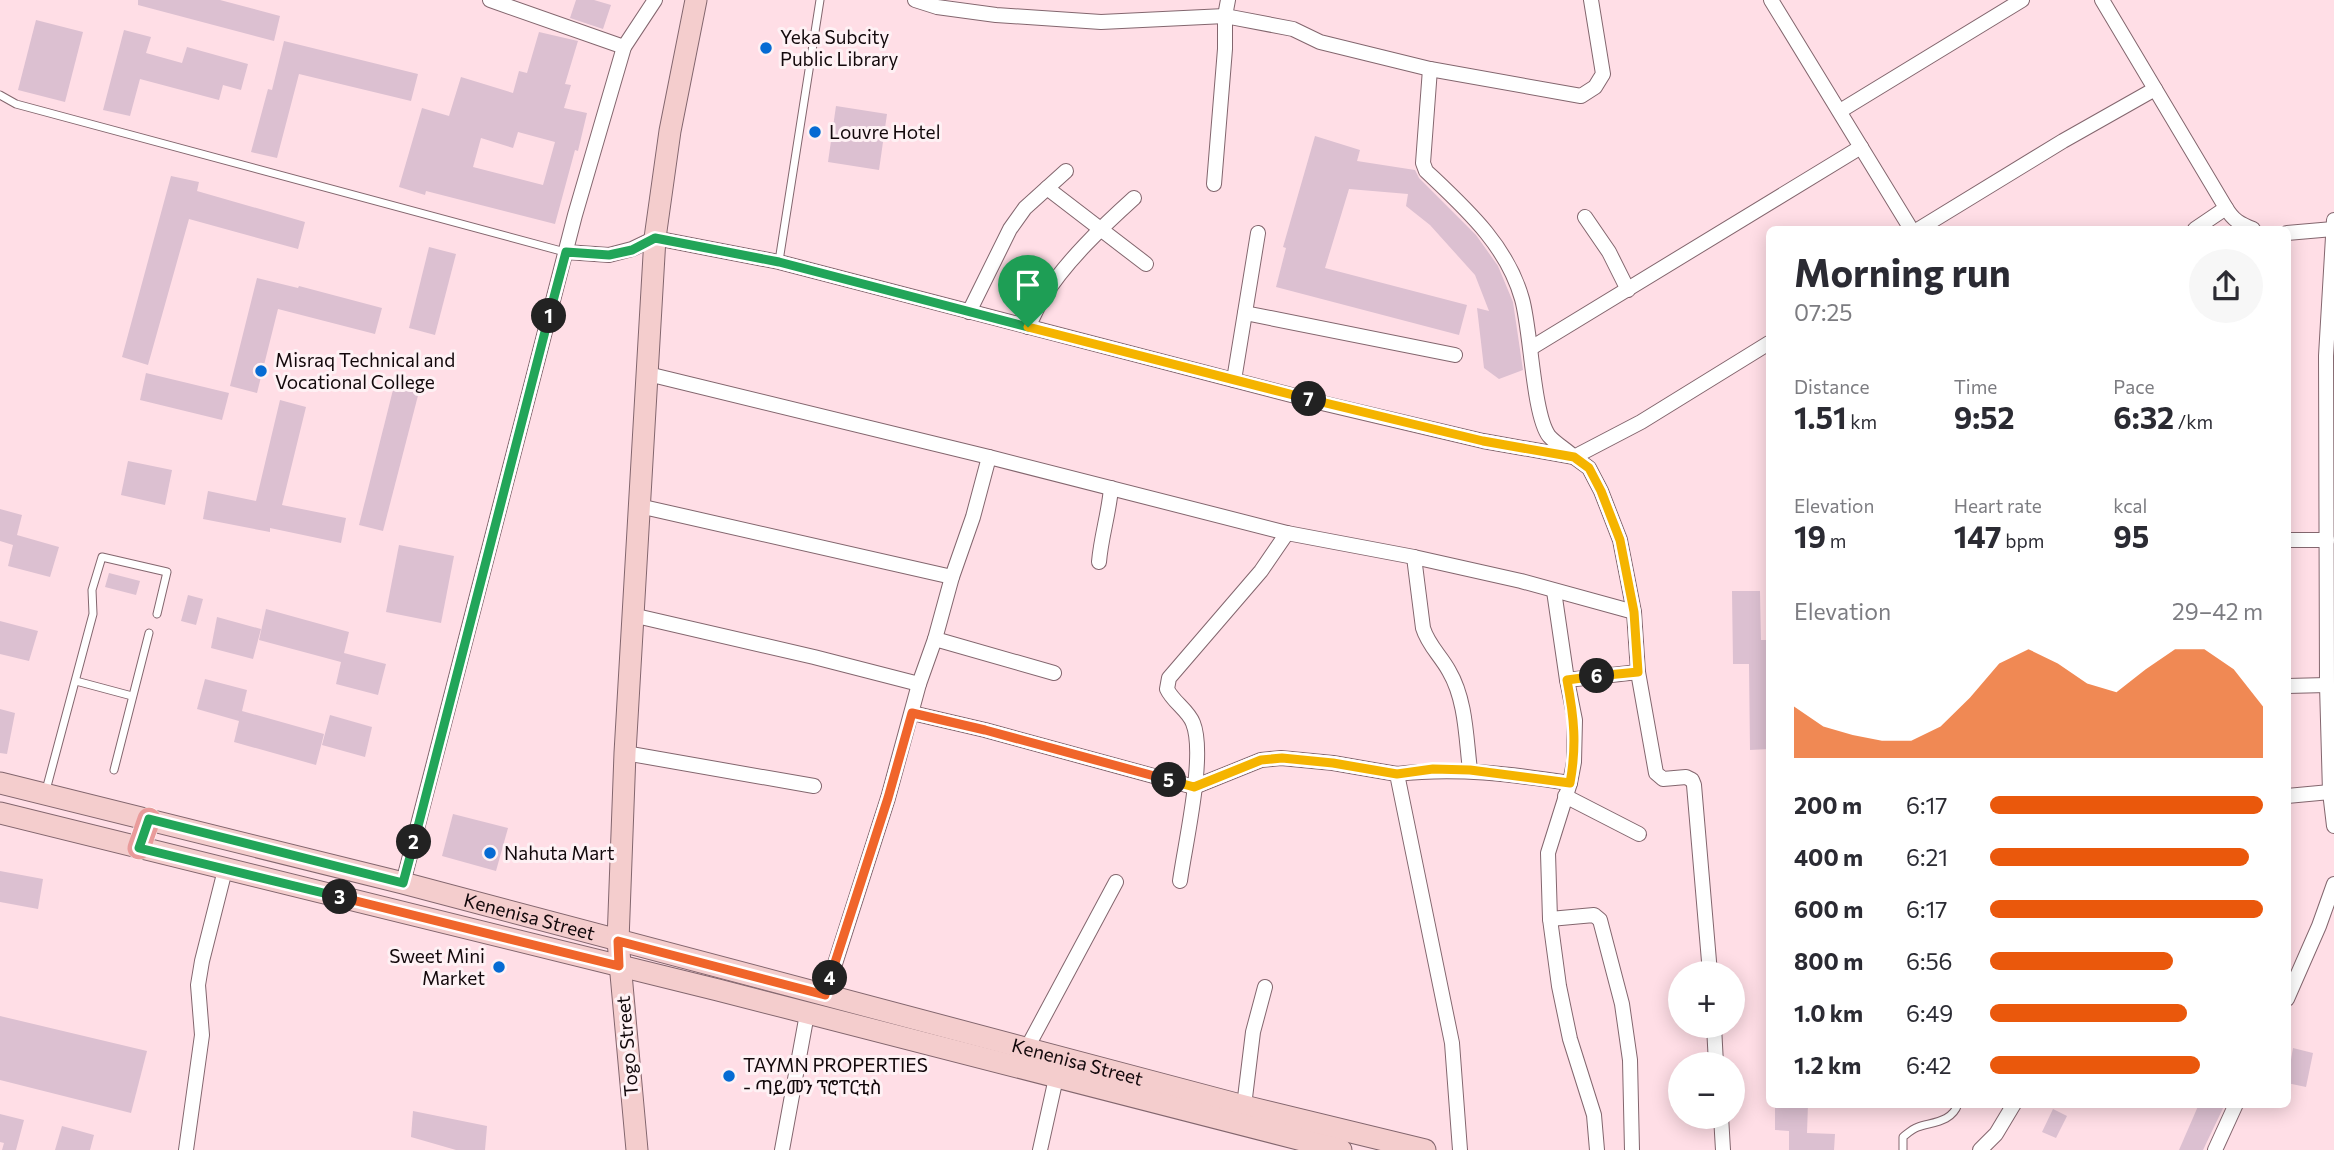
<!DOCTYPE html>
<meta charset="utf-8">
<style>
body{margin:0;font-family:Commissioner,"Noto Sans Ethiopic",sans-serif;background:#f7f7f7;color:#2b2b33;height:100vh;display:flex;flex-direction:column;font-size:26px;white-space:nowrap}
*{box-sizing:border-box;margin:0}
p{font-size:23px;color:#7c7c81}
.icon{flex:none;width:38px;height:38px;fill:none;stroke:currentColor;stroke-width:2;stroke-linecap:round;stroke-linejoin:round}
.map{position:relative;flex:1;overflow:hidden}
.panel{position:absolute;left:1766px;top:226px;width:525px;height:882px;display:flex;flex-direction:column;background:#fff;border-radius:10px;box-shadow:0 4px 18px #0003}
.panel>*{flex:none}
.fabs{position:absolute;left:1668px;top:961px;display:grid;gap:14px}
.fabs a{display:grid;place-items:center;width:77px;height:77px;border-radius:50%;background:#fff;box-shadow:0 4px 18px #0003;font-size:35px}
.pin{position:absolute;display:grid;place-items:center;width:60px;height:60px;color:#fff;margin:-72px -30px;border-radius:50% 50% 50% 0;rotate:-45deg;box-shadow:0 0 7px #0007}
.pin .icon{rotate:45deg}
.km{position:absolute;width:35px;height:35px;margin:-18px;border-radius:50%;background:#222;color:#fff;font-size:19px;line-height:35px;text-align:center}
.round{display:grid;place-items:center;flex:none;width:74px;height:74px;border-radius:37px;background:#f7f7f7}
.headline{display:flex;align-items:center;justify-content:space-between;height:119px;padding:0 28px}
h1{font-size:38px;font-weight:700;line-height:52px}
.stats{display:grid;grid-template-columns:repeat(3,1fr);gap:10px;height:119px;padding:7px 28px}
.stats div{display:grid;align-content:center}
.stats b{font-size:30px;font-weight:700}
.stats small{font-size:19px;font-weight:400}
.stats p{font-size:19px}
.chart{height:196px;padding:14px 28px}
.chart p{display:flex;justify-content:space-between}
.chart svg{width:100%;height:126px;margin-top:7px;fill:#ea580c;opacity:.7}
ul{padding:0 28px;list-style:none;font-size:23px}
li{display:grid;grid-template-columns:112px 84px 1fr;align-items:center;height:52px}
li i{height:18px;border-radius:9px;background:#ea580c}
.map>svg:first-child{display:block}
.building{fill:#dcc0d1;fill-rule:evenodd}
.lines{fill:none;stroke-linecap:round;stroke-linejoin:round}
.lane-casing{stroke:#83666e;stroke-width:9}
.street-casing{stroke:#83666e;stroke-width:16}
.secondary-casing{stroke:#83666e;stroke-width:23}
.primary-casing{stroke:#fff;stroke-width:24}
.lane{stroke:#fff;stroke-width:7}
.street{stroke:#fff;stroke-width:14}
.secondary{stroke:#f4cdcd;stroke-width:21}
.primary{stroke:#e99b9b;stroke-width:23}
.split-1-casing{stroke:#fff;stroke-width:14}
.split-2-casing{stroke:#fff;stroke-width:14}
.split-3-casing{stroke:#fff;stroke-width:14}
.split-4-casing{stroke:#fff;stroke-width:14}
.split-5-casing{stroke:#fff;stroke-width:14}
.split-6-casing{stroke:#fff;stroke-width:14}
.split-7-casing{stroke:#fff;stroke-width:14}
.split-8-casing{stroke:#fff;stroke-width:14}
.split-1{stroke:#22a559;stroke-width:9}
.split-2{stroke:#22a559;stroke-width:9}
.split-3{stroke:#22a559;stroke-width:9}
.split-4{stroke:#f0652b;stroke-width:9}
.split-5{stroke:#f0652b;stroke-width:9}
.split-6{stroke:#f5b400;stroke-width:9}
.split-7{stroke:#f5b400;stroke-width:9}
.split-8{stroke:#f5b400;stroke-width:9}
.poi-dot{fill:#066bd3;stroke:#fef1f4;stroke-width:2.5}
.labels{text-anchor:middle;stroke-width:6;stroke-linejoin:round;paint-order:stroke}
.poi-label{font-size:19px;fill:#12080b;stroke:#fef1f4;text-anchor:start}
.street-label{font-size:19px;fill:#12080b;stroke:#fef1f4}
</style>
<div class="map">
<svg width="2334" height="1150" viewBox="0 0 2334 1150">
<rect width="100%" height="100%" fill="#ffdee6"/>
<!-- building -->
<g class="building">
<path d="M138 0H220L280 16 274 41 138 5Z"/>
<path d="M576 0H594L611 5 603 29 570 18Z"/>
<path d="M36 20 83 32 65 102 18 90Z"/>
<path d="M124 30 151 37 146 53 182 63 187 47 248 64 241 90 223 85 219 100 140 79 130 116 103 110Z"/>
<path d="M539 32 578 41 565 84 571 85 564 108 587 113 578 151 575 150 555 224 426 191 425 195 399 187 422 108 449 116 461 77 513 93 519 71 527 73ZM518 132 555 142 543 185 473 167 481 138 513 148Z"/>
<path d="M284 41 418 74 411 101 299 74 277 158 251 152 268 89 272 90Z"/>
<path d="M836 106 887 114 879 170 828 162Z"/>
<path d="M1315 136 1360 150 1357 161 1415 170 1419 178 1476 235 1498 266 1513 302 1523 370 1499 379 1484 368 1477 308 1489 311 1475 275 1430 225 1406 206 1408 194 1349 189 1325 268 1467 305 1459 335 1276 287 1286 248 1283 247Z"/>
<path d="M171 176 199 182 197 191 305 222 298 249 189 219 148 365 122 357Z"/>
<path d="M429 247 456 254 435 335 409 328Z"/>
<path d="M257 278 298 288 299 286 382 308 375 334 278 309 257 393 230 386Z"/>
<path d="M146 373 229 393 222 420 140 400Z"/>
<path d="M397 374 422 380 383 531 359 525Z"/>
<path d="M280 400 306 407 282 505 346 518 341 543 270 528V532L203 519 208 491 256 501Z"/>
<path d="M128 461 172 470 165 505 121 495Z"/>
<path d="M0 509 22 515 17 535 59 547 50 577 8 566 13 545 0 541Z"/>
<path d="M399 545 454 556 441 623 386 612Z"/>
<path d="M109 573 140 581 136 595 105 587Z"/>
<path d="M1732 591H1760L1761 640H1769V749L1750 750 1749 664H1733Z"/>
<path d="M188 595 203 599 196 625 181 621Z"/>
<path d="M266 609 349 632 344 653 386 664 378 695 336 684 341 662 259 640Z"/>
<path d="M217 617 261 629 253 659 211 648Z"/>
<path d="M0 621 38 631 29 661 0 654Z"/>
<path d="M205 679 247 690 242 711 324 734 316 765 234 742 239 721 197 709Z"/>
<path d="M0 709 15 713 7 754 0 753Z"/>
<path d="M330 715 372 727 365 757 322 745Z"/>
<path d="M453 814 508 828 496 871 442 856Z"/>
<path d="M0 871 43 879 38 909 0 902Z"/>
<path d="M0 1016 147 1051 131 1113 0 1080Z"/>
<path d="M2293 1048 2313 1053 2306 1087 2287 1083Z"/>
<path d="M1775 1104H1808L1807 1133 1835 1134 1834 1150H1789V1131L1775 1130Z"/>
<path d="M2199 1104H2225L2203 1150H2179Z"/>
<path d="M2053 1109 2067 1116 2056 1138 2042 1132Z"/>
<path d="M413 1111 487 1126 485 1150H456L411 1137Z"/>
<path d="M0 1114 24 1120 16 1150H2L4 1143 0 1142Z"/>
<path d="M62 1126 94 1135 90 1150H55Z"/>
</g>
<g class="lines">
<defs>
<g id="lane">
<path d="M0 95 16 104 565 252"/>
<path d="M779 261 820 0"/>
<path d="M76 681 132 696"/>
<path d="M114 770 149 633"/>
<path d="M46 790 93 614 92 590 102 557 167 572 157 614"/>
<path d="M1903 1150V1137C1908 1133 1912 1129 1918 1127 1933 1122 1952 1122 1958 1104"/>
</g>
<g id="street">
<path d="M490 0 624 47"/>
<path d="M915 0 937 7 996 15 1101 22 1225 16 1293 29 1320 42 1430 69 1581 96 1595 87 1603 74 1591 0"/>
<path d="M1771 0 1911 229"/>
<path d="M2102 0 2226 208 2195 229"/>
<path d="M1430 69 1423 163 1426 171C1465 208 1507 245 1522 299 1531 330 1533 415 1549 436 1556 444 1567 450 1574 457L1641 422 1769 343"/>
<path d="M1840 111 2022 0"/>
<path d="M1214 184 1225 49V16L1228 0"/>
<path d="M1047 188 1146 264"/>
<path d="M2226 208C2233 220 2240 224 2253 229"/>
<path d="M1585 217 1609 252 1628 290"/>
<path d="M2334 220 2326 356 2327 685 2330 792 2334 826"/>
<path d="M1919 229 2063 141 2155 89"/>
<path d="M2287 233 2333 229"/>
<path d="M566 252 609 255 632 249 655 238 779 262 1326 404 1483 441 1574 457 1589 468 1601 491 1620 540 1634 612 1521 581 1414 557 1287 533 989 457 648 374"/>
<path d="M969 312 1010 229 1025 208 1066 171"/>
<path d="M1245 313 1455 355"/>
<path d="M1028 327C1033 318 1037 307 1043 298 1065 262 1103 226 1134 198"/>
<path d="M1531 348 1861 147"/>
<path d="M1234 380 1258 233"/>
<path d="M639 506 952 577"/>
<path d="M2287 540H2327"/>
<path d="M1414 557 1423 628C1428 645 1441 656 1449 671 1466 700 1466 738 1470 770"/>
<path d="M1099 562C1101 537 1109 513 1111 488"/>
<path d="M1554 591 1567 680 1638 672"/>
<path d="M1634 612 1638 672 1656 773 1663 779 1686 777 1692 780 1694 785 1710 973"/>
<path d="M632 615 814 657 919 684"/>
<path d="M935 639 1054 673"/>
<path d="M1567 680 1575 720 1574 762 1570 783 1548 853 1550 919 1559 986 1570 1039 1594 1115 1597 1150"/>
<path d="M2287 686 2327 685"/>
<path d="M912 713 985 730 1194 787 1261 760 1281 758 1333 763 1397 774 1452 1043 1460 1150"/>
<path d="M625 753 814 786"/>
<path d="M1397 774C1456 767 1511 774 1570 783"/>
<path d="M1565 796 1639 834"/>
<path d="M2287 796 2330 792"/>
<path d="M1180 881C1185 844 1206 755 1193 723 1188 710 1173 702 1167 689L1169 678 1261 571 1287 533"/>
<path d="M403 883 575 215 624 47 655 0"/>
<path d="M1550 919 1594 915 1600 920 1622 1004 1630 1060 1632 1150"/>
<path d="M825 995 888 798 919 684 935 639 952 577 973 517 989 457"/>
<path d="M2287 999 2319 926 2334 884"/>
<path d="M1714 1026 1716 1064"/>
<path d="M1027 1048 1116 882"/>
<path d="M1244 1106 1253 1032 1265 987"/>
<path d="M1721 1116 1723 1150"/>
<path d="M186 1150 202 1035 198 985 202 961 225 870"/>
<path d="M782 1150 807 1014"/>
<path d="M1040 1150 1056 1078"/>
<path d="M1980 1150 1996 1134 2014 1104"/>
<path d="M2215 1150 2236 1104"/>
</g>
<g id="secondary">
<path id="s1" d="M0 783 403 883 1244 1106 1425 1150"/>
<path d="M0 813 718 990 1341 1150"/>
<path d="M637 1150 618 941 625 753 655 238 670 131 696 0"/>
</g>
<path id="primary" d="M139 848 149 819"/>
</defs>
<!-- lane casing -->
<use href="#lane" class="lane-casing"/>
<!-- street casing -->
<use href="#street" class="street-casing"/>
<!-- secondary casing -->
<use href="#secondary" class="secondary-casing"/>
<!-- primary casing -->
<use href="#primary" class="primary-casing"/>
<!-- lane -->
<use href="#lane" class="lane"/>
<!-- street -->
<use href="#street" class="street"/>
<!-- secondary -->
<use href="#secondary" class="secondary"/>
<!-- primary -->
<use href="#primary" class="primary"/>
</g>
<g class="lines">
<defs>
<path id="split-1" d="M549 316 566 252 609 255 632 250 655 238 779 262 1028 327"/>
<path id="split-2" d="M414 842 549 316"/>
<path id="split-3" d="M340 897 139 848 149 819 403 883 414 842"/>
<path id="split-4" d="M340 897 619 966 618 941 825 995 830 978"/>
<path id="split-5" d="M830 978 888 798 912 713 985 730 1169 780"/>
<path id="split-6" d="M1169 780 1194 787 1261 760 1282 758 1333 763 1397 774 1433 769 1470 770 1570 783C1577 745 1574 717 1567 680L1597 676"/>
<path id="split-7" d="M1309 399 1483 441 1574 457 1589 468 1601 491 1620 540 1634 612 1638 672 1597 676"/>
<path id="split-8" d="M1028 327 1309 399"/>
</defs>
<!-- split-1 casing -->
<use href="#split-1" class="split-1-casing"/>
<!-- split-2 casing -->
<use href="#split-2" class="split-2-casing"/>
<!-- split-3 casing -->
<use href="#split-3" class="split-3-casing"/>
<!-- split-4 casing -->
<use href="#split-4" class="split-4-casing"/>
<!-- split-5 casing -->
<use href="#split-5" class="split-5-casing"/>
<!-- split-6 casing -->
<use href="#split-6" class="split-6-casing"/>
<!-- split-7 casing -->
<use href="#split-7" class="split-7-casing"/>
<!-- split-8 casing -->
<use href="#split-8" class="split-8-casing"/>
<!-- split-1 -->
<use href="#split-1" class="split-1"/>
<!-- split-2 -->
<use href="#split-2" class="split-2"/>
<!-- split-3 -->
<use href="#split-3" class="split-3"/>
<!-- split-4 -->
<use href="#split-4" class="split-4"/>
<!-- split-5 -->
<use href="#split-5" class="split-5"/>
<!-- split-6 -->
<use href="#split-6" class="split-6"/>
<!-- split-7 -->
<use href="#split-7" class="split-7"/>
<!-- split-8 -->
<use href="#split-8" class="split-8"/>
</g>
<!-- markers -->
<g class="poi-dot">
<circle cx="766" cy="48" r="7"/>
<circle cx="815" cy="132" r="7"/>
<circle cx="261" cy="371" r="7"/>
<circle cx="490" cy="853" r="7"/>
<circle cx="499" cy="967" r="7"/>
<circle cx="729" cy="1076" r="7"/>
</g>
<g class="labels">
<!-- poi labels -->
<g class="poi-label">
<text x="780" y="44">Yeka Subcity<tspan x="780" dy="22">Public Library</tspan></text>
<text x="829" y="139">Louvre Hotel</text>
<text x="275" y="367">Misraq Technical and<tspan x="275" dy="22">Vocational College</tspan></text>
<text x="504" y="860">Nahuta Mart</text>
<text x="485" y="963" text-anchor="end">Sweet Mini<tspan x="485" dy="22">Market</tspan></text>
<text x="743" y="1072">TAYMN PROPERTIES<tspan x="743" dy="22">- ጣይመን ፕሮፐርቲስ</tspan></text>
</g>
<!-- street labels -->
<g class="street-label">
<text dy="7" stroke="none"><textPath href="#s1" startOffset="546">Kenenisa Street</textPath></text>
<text transform="translate(627 1046) rotate(-95)" y="7">Togo Street</text>
<text dy="7" stroke="none"><textPath href="#s1" startOffset="1113">Kenenisa Street</textPath></text>
</g>
</g>
</svg>
<div class="fabs">
<a>+</a>
<a>−</a>
</div>
<div class="pin" style="left:1028px;top:327px;background:#1e9e55"><svg class="icon" aria-label="arrive" viewBox="0 0 24 24"><path d="M6 21V4h12l-3 4 3 4H6"/></svg></div>
<b class="km" style="left:549px;top:316px">1</b>
<b class="km" style="left:414px;top:842px">2</b>
<b class="km" style="left:340px;top:897px">3</b>
<b class="km" style="left:830px;top:978px">4</b>
<b class="km" style="left:1169px;top:780px">5</b>
<b class="km" style="left:1597px;top:676px">6</b>
<b class="km" style="left:1309px;top:399px">7</b>
<section class="panel">
<div class="headline"><div><h1>Morning run</h1><p>07:25</p></div><a class="round"><svg class="icon" aria-label="share" viewBox="0 0 24 24"><path d="M12 15V3M7 8l5-5 5 5M5 13v7h14v-7"/></svg></a></div>
<div class="stats">
<div><p>Distance</p><b>1.51<small> km</small></b></div>
<div><p>Time</p><b>9:52</b></div>
<div><p>Pace</p><b>6:32<small> /km</small></b></div>
</div>
<div class="stats">
<div><p>Elevation</p><b>19<small> m</small></b></div>
<div><p>Heart rate</p><b>147<small> bpm</small></b></div>
<div><p>kcal</p><b>95</b></div>
</div>
<div class="chart"><p><span>Elevation</span>29–42 m</p>
<svg viewBox="0 0 160 44" preserveAspectRatio="none"><path d="M0 44V26L10 33L20 36L30 38L40 38L50 33L60 23L70 11L80 6L90 11L100 18L110 21L120 13L130 6L140 6L150 13L160 26V44z"/></svg>
</div>
<ul>
<li><b>200 m</b>6:17<i style="width:100%"></i></li>
<li><b>400 m</b>6:21<i style="width:95%"></i></li>
<li><b>600 m</b>6:17<i style="width:100%"></i></li>
<li><b>800 m</b>6:56<i style="width:67%"></i></li>
<li><b>1.0 km</b>6:49<i style="width:72%"></i></li>
<li><b>1.2 km</b>6:42<i style="width:77%"></i></li>
</ul>
</section>
</div>
